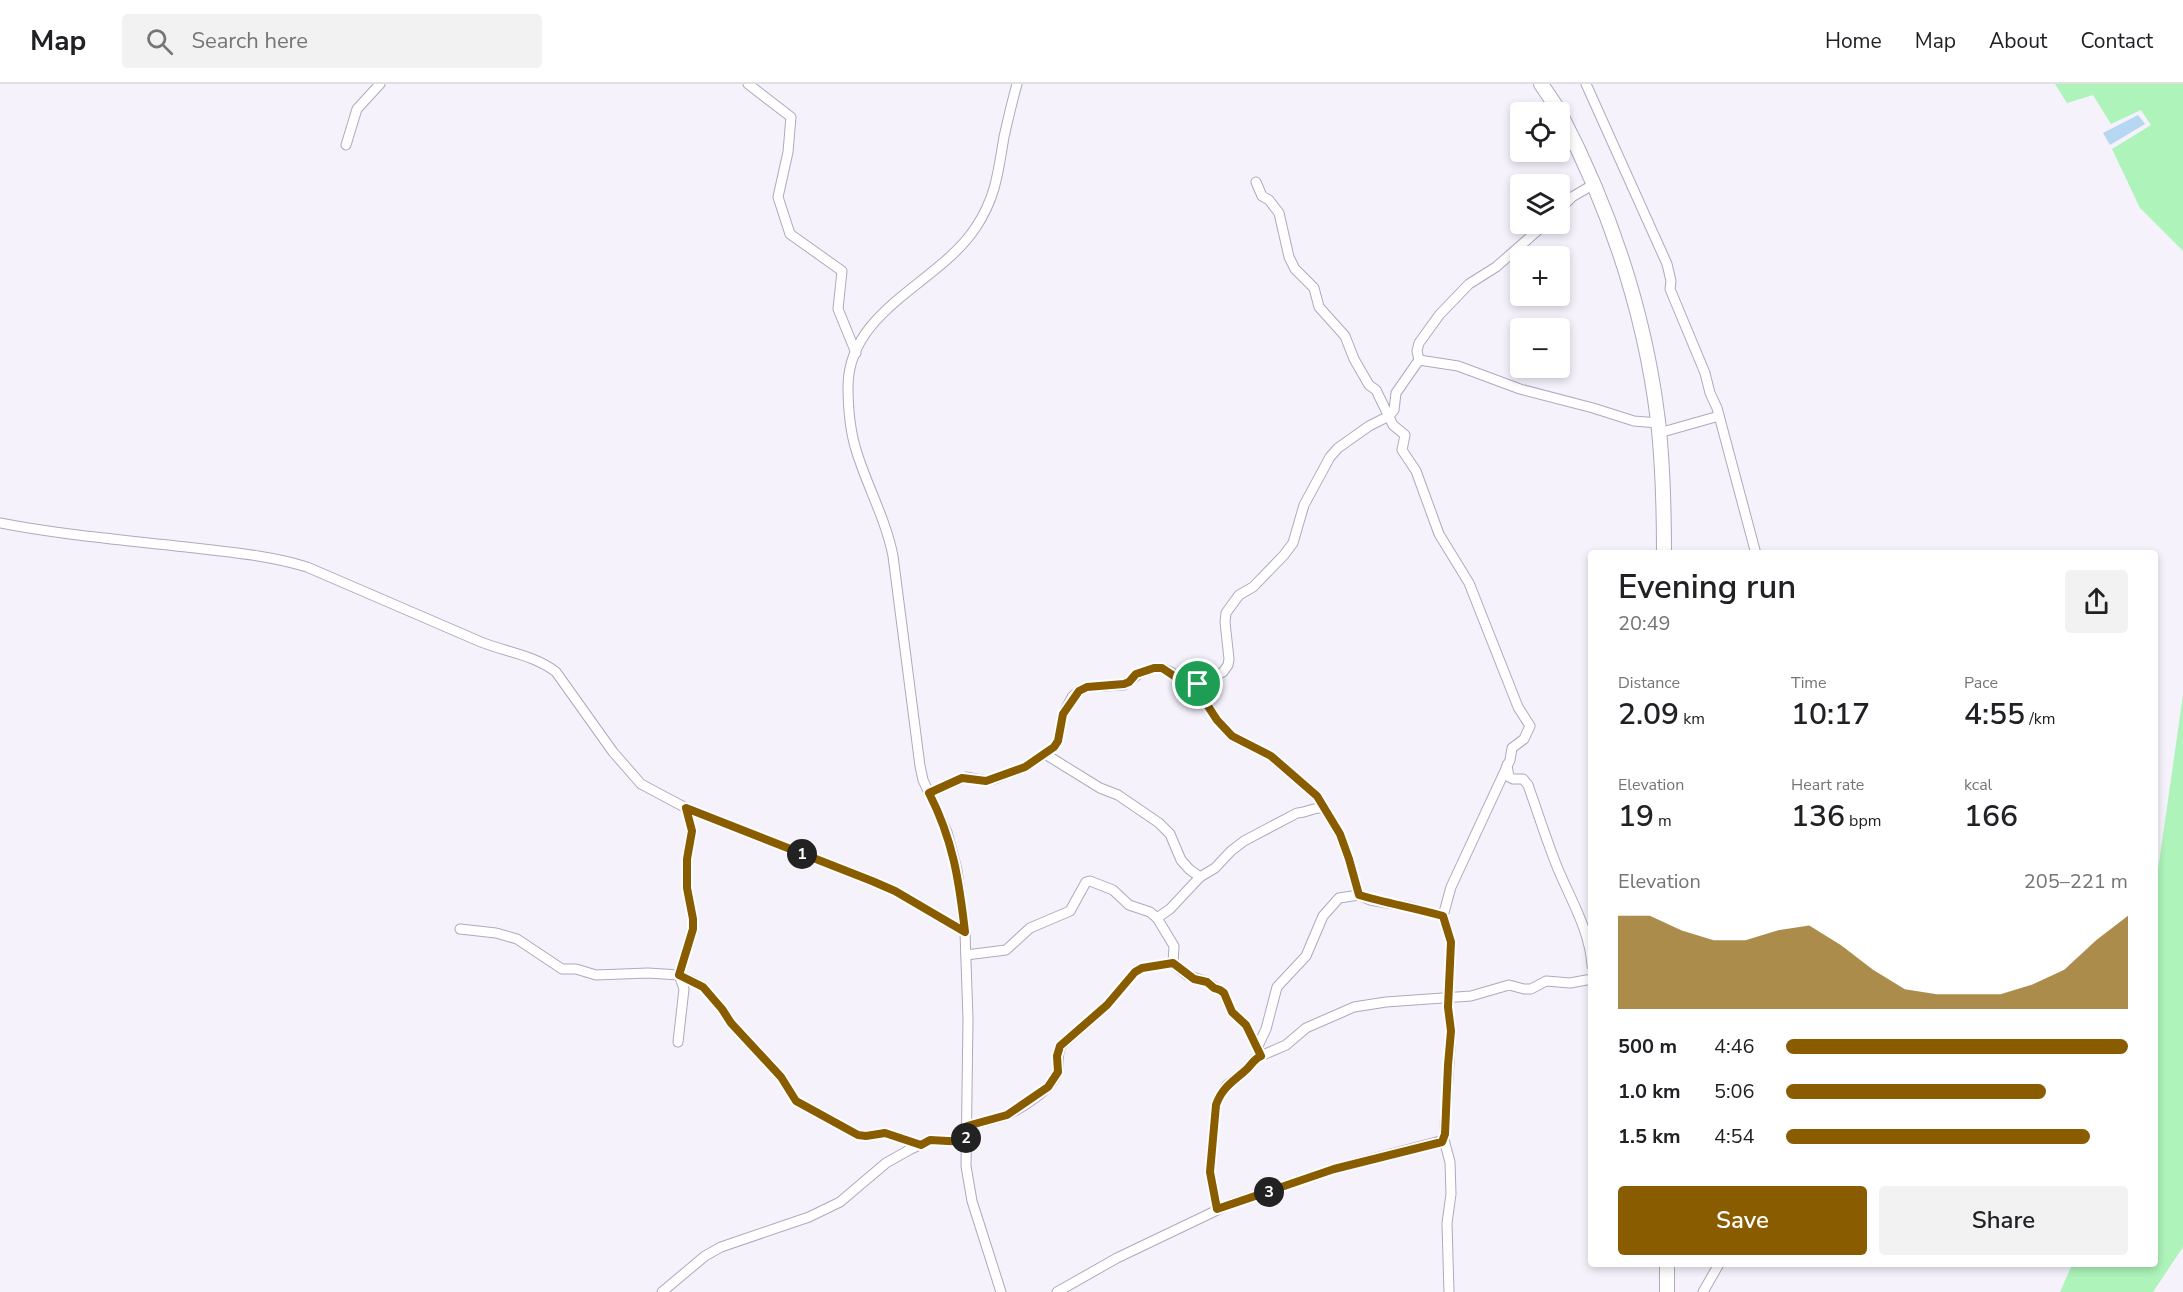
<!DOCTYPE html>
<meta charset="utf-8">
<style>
body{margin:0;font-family:"Nunito Sans",sans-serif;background:#f2f2f2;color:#202124;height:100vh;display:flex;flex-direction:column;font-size:22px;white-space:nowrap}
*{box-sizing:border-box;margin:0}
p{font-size:20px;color:#757577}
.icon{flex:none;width:33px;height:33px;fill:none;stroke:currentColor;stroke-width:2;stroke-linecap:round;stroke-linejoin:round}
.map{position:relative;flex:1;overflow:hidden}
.sheet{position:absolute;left:1588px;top:466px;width:570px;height:717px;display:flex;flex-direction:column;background:#fff;border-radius:6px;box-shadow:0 3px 9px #0003}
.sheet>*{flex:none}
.fabs{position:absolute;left:1510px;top:18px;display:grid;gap:12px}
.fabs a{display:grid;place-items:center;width:60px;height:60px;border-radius:6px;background:#fff;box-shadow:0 3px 9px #0003;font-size:30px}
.pin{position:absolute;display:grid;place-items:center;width:51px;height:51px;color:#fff;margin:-26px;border:3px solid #fff;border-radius:50%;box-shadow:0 2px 6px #0007}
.km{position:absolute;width:30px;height:30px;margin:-15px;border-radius:50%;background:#222;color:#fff;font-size:16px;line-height:30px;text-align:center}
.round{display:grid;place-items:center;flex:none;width:63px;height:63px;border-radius:6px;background:#f2f2f2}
.overview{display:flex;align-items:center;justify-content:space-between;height:102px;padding:0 30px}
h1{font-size:33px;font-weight:600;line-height:45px}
.stats{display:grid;grid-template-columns:repeat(3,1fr);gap:9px;height:102px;padding:6px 30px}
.stats div{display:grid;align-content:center}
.stats b{font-size:30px;font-weight:600}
.stats small{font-size:16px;font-weight:400}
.stats p{font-size:16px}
.chart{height:168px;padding:12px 30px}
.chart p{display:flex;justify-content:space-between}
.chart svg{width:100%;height:108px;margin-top:6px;fill:#8a5c00;opacity:.7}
.button{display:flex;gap:12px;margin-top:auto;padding:12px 30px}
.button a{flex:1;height:69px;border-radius:6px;background:#8a5c00;color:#fff;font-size:24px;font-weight:600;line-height:69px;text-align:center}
.button a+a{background:#f2f2f2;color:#202124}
ul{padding:0 30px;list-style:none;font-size:20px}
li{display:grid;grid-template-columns:96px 72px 1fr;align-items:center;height:45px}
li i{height:15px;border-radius:8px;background:#8a5c00}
header{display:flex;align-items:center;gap:36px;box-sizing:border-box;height:84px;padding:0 30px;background:#fff;border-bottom:2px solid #e0e0e0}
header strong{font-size:28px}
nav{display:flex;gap:33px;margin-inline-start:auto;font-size:21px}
.search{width:420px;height:54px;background:#f2f2f2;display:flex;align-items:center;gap:15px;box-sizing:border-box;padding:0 21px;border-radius:6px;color:#757577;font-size:22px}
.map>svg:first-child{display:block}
.green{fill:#adf3ba}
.water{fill:#b5d7f2}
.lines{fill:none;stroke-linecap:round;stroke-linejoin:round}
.minor-casing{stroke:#b0a8bf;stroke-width:11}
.highway-casing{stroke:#b0a8bf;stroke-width:16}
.minor{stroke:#fff;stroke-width:9}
.highway{stroke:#fff;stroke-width:14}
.route-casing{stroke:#fff;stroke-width:12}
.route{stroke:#8a5c00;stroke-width:8}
</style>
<header>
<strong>Map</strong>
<div class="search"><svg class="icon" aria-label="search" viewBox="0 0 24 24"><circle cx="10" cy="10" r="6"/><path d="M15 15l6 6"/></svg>Search here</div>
<nav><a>Home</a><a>Map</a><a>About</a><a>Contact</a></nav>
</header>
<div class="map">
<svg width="2183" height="1208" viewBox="0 0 2183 1208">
<rect width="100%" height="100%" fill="#f5f2fc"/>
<!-- green -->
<g class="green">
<path d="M2055 0H2183V167L2140 124 2112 65 2151 41 2141 26 2111 40 2093 11 2067 19Z"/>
<path d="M2183 611V1163L2153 1208H2060L2072 1181 2156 1180V800Z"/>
</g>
<!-- water -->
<path class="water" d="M2138 31 2145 40 2110 61 2103 49Z"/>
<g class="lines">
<defs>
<g id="minor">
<path d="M748 0 791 33 788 68 778 113 790 150 842 187 838 225 856 269"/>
<path d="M1586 0 1667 180 1671 197 1670 205 1705 289 1710 309 1717 324 1756 470"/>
<path d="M346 61 357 25 380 0"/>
<path d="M1560 125 1572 113 1594 100"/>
<path d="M1419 276 1458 282 1520 305 1593 324 1634 337 1658 339"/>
<path d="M1659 349 1719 332"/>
<path d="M0 439C61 451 124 456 186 463 227 468 268 471 307 483 365 508 423 533 481 558 506 568 534 571 556 588L613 668 641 700 686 724 872 797 895 807 965 848"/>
<path d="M1198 600 1223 588 1228 581 1229 575 1225 538 1226 529 1239 511 1253 503 1284 471 1293 459 1304 421 1330 373 1338 364 1369 342 1389 332 1394 326 1396 309 1419 276 1417 267 1419 259 1440 230 1469 200 1496 183 1545 140"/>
<path d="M1045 670 1100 704 1118 711 1159 739 1170 750 1181 776 1189 785 1200 793"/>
<path d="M1507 681 1509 693 1513 695H1523L1528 701C1538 729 1547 758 1558 785 1571 816 1590 847 1592 882"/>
<path d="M929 709 966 693 986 697 994 695 1025 683 1045 670 1054 663 1058 657 1063 630 1072 613 1079 607 1087 603 1124 601 1140 589 1154 584H1162L1171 588 1180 595 1198 600 1202 604V613L1217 636 1232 652 1271 672 1317 712 1340 750 1349 775 1359 811"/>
<path d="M1157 834 1170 825 1200 793 1215 784 1231 767 1244 757 1297 729C1307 729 1313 723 1322 724"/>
<path d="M460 845 496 849 517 855 562 885H576L596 891 648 889 679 891 694 898 703 903 722 925 731 939 781 993 796 1017 858 1051 866 1052 885 1049 921 1061"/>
<path d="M966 871 1006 866 1030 844 1070 827 1086 798 1090 797 1113 806 1129 821 1150 828 1157 834 1174 862 1173 879"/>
<path d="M678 958 684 905 679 891 693 845V835L687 804V775L692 747 686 724"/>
<path d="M1258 962 1266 945 1277 903 1306 872 1323 832 1339 814 1359 811 1370 816 1410 823 1443 832"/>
<path d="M967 1042C980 1038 995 1036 1007 1031 1022 1024 1052 1005 1057 989 1060 980 1056 973 1061 962L1107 921 1135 888 1142 884 1173 879 1187 891 1207 898 1224 909 1232 928 1246 941 1261 972"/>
<path d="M1444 1056 1450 1078 1451 1110 1447 1139 1449 1208"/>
<path d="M1217 1125 1210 1088 1216 1021 1219 1013 1227 1001 1245 987 1256 974 1286 961 1306 944 1354 923 1386 918 1471 912 1509 901 1524 905H1531L1546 897 1570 899 1592 895"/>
<path d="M662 1208 705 1172 721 1163 809 1133 840 1118 886 1079 909 1066 930 1056 966 1058"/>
<path d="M1001 1208 972 1117 966 1082 968 935 965 848 957 786 947 748 923 696 920 682 893 472C886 436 868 404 857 369 850 348 848 324 848 302 849 225 940 199 976 143 996 113 998 88 1004 53 1008 35 1012 18 1017 0"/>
<path d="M1057 1208 1117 1174 1230 1120 1334 1085 1444 1056 1451 947 1448 923 1451 858 1443 832 1451 803 1510 676 1512 664 1524 655 1530 642 1518 623 1469 499 1439 450 1416 387 1402 366 1405 351 1393 341 1376 306 1369 301 1354 275 1345 252 1319 223 1314 204 1295 185 1289 173 1279 129 1269 116 1262 112 1256 98"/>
<path d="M1703 1208 1719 1180"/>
</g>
<g id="highway">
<path d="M1541 0 1560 28"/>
<path d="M1560 29C1610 125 1645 230 1658 337 1663 381 1664 425 1664 470"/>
<path d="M1667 1180V1208"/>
</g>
</defs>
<!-- minor casing -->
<use href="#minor" class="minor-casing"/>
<!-- highway casing -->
<use href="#highway" class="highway-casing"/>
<!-- minor -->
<use href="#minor" class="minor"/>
<!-- highway -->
<use href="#highway" class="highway"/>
</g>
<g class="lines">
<defs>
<path id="route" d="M1154 584H1162L1180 596 1198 600 1202 604V613L1217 636 1232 652 1271 672 1317 712 1340 750 1349 775 1359 811C1386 819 1415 824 1443 832L1451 858 1448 923 1451 947 1448 981 1445 1050 1442 1058 1334 1085 1217 1125 1210 1088 1216 1021C1222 1003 1234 997 1247 985 1252 980 1254 975 1261 972L1246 941 1232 928 1224 909 1220 906 1214 904 1207 898 1194 895 1173 879 1142 884 1135 888 1107 921 1060 962 1057 972 1058 988 1048 1003 1007 1031 967 1042 966 1058 930 1056 921 1061 885 1049 866 1052 858 1051 796 1017 781 993 731 939 722 925 703 903 679 891 693 845V835L687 804V775L692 747 686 724 872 797 895 807 965 848C959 796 953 756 929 709L962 694 986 697 1025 683 1054 663 1058 657 1063 630 1079 607 1087 603 1124 600 1129 598 1136 590Z"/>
</defs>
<!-- route casing -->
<use href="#route" class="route-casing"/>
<!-- route -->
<use href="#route" class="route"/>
</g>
</svg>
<div class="fabs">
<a><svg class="icon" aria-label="locate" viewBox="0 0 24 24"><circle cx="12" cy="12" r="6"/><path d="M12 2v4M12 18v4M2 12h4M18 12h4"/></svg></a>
<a><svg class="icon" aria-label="layers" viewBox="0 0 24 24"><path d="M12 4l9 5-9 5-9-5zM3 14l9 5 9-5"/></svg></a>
<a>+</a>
<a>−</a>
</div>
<div class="pin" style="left:1198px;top:600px;background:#1e9e55"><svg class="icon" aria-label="arrive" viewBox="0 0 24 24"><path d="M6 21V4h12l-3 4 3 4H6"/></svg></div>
<b class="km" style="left:802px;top:770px">1</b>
<b class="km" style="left:966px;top:1054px">2</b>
<b class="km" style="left:1269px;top:1108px">3</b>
<section class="sheet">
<div class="overview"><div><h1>Evening run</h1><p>20:49</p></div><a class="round"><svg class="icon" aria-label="share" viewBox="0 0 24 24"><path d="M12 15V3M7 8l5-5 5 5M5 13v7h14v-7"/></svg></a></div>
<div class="stats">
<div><p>Distance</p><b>2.09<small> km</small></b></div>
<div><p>Time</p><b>10:17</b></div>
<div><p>Pace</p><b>4:55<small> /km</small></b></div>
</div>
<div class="stats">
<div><p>Elevation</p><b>19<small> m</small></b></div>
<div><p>Heart rate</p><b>136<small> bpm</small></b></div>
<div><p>kcal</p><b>166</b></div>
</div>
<div class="chart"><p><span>Elevation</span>205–221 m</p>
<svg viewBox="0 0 160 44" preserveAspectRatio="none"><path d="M0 44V6L10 6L20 12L30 16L40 16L50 12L60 10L70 18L80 28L90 36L100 38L110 38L120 38L130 34L140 28L150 16L160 6V44z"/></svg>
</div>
<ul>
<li><b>500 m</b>4:46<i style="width:100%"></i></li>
<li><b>1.0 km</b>5:06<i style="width:76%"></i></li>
<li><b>1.5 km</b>4:54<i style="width:89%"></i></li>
</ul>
<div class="button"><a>Save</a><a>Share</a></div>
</section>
</div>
